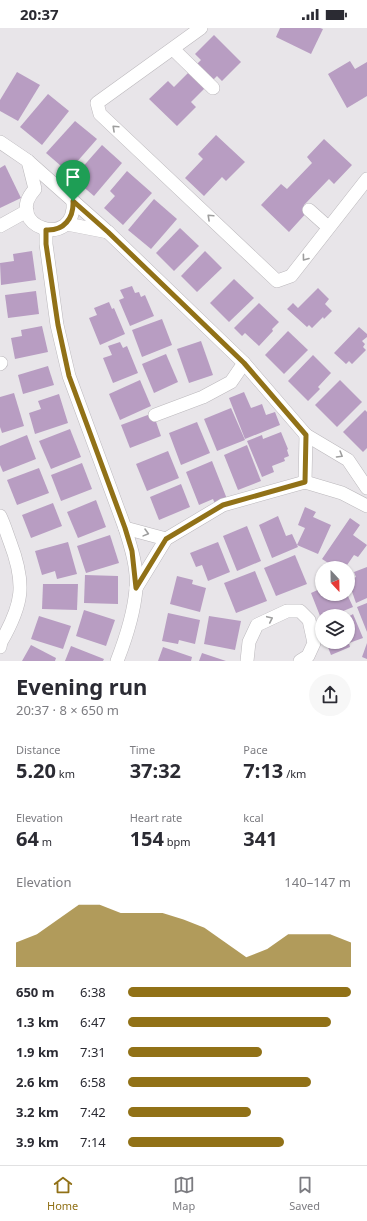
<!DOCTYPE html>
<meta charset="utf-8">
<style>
body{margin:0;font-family:"Noto Sans",sans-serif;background:#f7f7f7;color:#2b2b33;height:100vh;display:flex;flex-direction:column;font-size:15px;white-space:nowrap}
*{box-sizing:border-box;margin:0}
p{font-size:13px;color:#7c7c81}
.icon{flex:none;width:22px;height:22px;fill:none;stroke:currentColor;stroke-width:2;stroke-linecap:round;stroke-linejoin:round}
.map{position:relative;height:633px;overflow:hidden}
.drawer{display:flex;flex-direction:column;background:#fff;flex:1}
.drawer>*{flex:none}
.needle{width:26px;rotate:158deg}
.controls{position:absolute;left:315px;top:533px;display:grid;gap:8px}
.controls a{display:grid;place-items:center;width:40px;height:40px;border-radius:50%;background:#fff;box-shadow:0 1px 3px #0004;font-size:20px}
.pin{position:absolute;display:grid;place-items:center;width:34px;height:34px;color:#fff;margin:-41px -17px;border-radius:50% 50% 50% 0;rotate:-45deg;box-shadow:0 0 4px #0007}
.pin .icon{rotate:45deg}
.round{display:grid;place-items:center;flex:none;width:42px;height:42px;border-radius:21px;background:#f7f7f7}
.overview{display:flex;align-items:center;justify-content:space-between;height:68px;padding:0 16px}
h1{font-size:22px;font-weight:700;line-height:30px}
.stats{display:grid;grid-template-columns:repeat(3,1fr);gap:6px;height:68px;padding:4px 16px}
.stats div{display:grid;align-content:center}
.stats b{font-size:20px;font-weight:700}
.stats small{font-size:11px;font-weight:400}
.stats p{font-size:11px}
.chart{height:112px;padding:8px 16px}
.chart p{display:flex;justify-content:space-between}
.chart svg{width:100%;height:72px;margin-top:4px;fill:#917117;opacity:.7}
ul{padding:0 16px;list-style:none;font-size:13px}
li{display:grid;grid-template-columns:64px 48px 1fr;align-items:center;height:30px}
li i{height:10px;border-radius:5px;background:#917117}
.status{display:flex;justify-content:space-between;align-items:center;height:28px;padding:0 20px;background:#fff;direction:ltr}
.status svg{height:11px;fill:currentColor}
.dock{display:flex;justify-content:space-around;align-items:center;height:56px;border-top:1px solid #e1e1e2;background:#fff;font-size:11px;color:#7c7c81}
.dock a{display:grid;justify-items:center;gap:2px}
.dock .current{color:#917117}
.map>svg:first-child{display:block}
.building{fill:#b89dc2}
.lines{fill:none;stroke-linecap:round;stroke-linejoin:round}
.minor-casing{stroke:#bbb8bc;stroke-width:14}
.minor{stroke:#fff;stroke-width:13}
.oneway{stroke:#9e9e9e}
.route-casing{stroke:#fff;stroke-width:8}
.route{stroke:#917117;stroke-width:5}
</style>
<div class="status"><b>20:37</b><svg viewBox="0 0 49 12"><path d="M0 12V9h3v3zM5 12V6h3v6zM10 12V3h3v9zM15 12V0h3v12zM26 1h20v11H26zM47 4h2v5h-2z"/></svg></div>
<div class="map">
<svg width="367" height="633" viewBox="0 0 367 633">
<rect width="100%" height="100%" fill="#e8e5e9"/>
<!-- building -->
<g class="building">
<path d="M280 0H320L323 1 311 26 276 9Z"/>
<path d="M214 7 241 34 222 53 217 48 191 74 196 79 177 98 149 71 168 53 174 59 201 32 195 26Z"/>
<path d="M350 33 355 41 367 34V68L347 80 328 46Z"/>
<path d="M17 44 40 57 18 93 0 83V72Z"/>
<path d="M48 66 69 83 42 117 20 99Z"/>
<path d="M75 93 97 111 68 144 46 125Z"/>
<path d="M216 107 245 134 226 153 222 149 204 168 185 150 203 131 198 126Z"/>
<path d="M324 111 352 137 334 156 329 151 304 177 309 182 289 204 261 177 281 156 287 161 312 135 307 129Z"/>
<path d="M102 117 122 135 94 168 73 150Z"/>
<path d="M5 137 21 170 0 180V140Z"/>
<path d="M127 143 152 165 123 197 104 180 115 168 110 163Z"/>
<path d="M154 171 177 191 151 221 128 202Z"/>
<path d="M180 200 199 218 174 243 156 225Z"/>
<path d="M32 223 36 252 1 257 0 235 14 233 13 226Z"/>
<path d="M205 223 222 240 197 264 181 248Z"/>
<path d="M234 251 254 270 229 294 210 275Z"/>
<path d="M132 258 135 265 139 264 141 269 145 267 154 288 130 298 119 272 124 270 120 262Z"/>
<path d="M318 260 329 271 325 276 332 283 324 291 323 289 312 300 309 297 307 299 287 281 293 275 298 280Z"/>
<path d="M36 263 39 286 8 290 5 267Z"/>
<path d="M109 274 112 281 114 280 125 306 100 317 89 290 97 287 94 280Z"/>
<path d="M259 275 279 294 272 301 273 303 259 318 245 305 242 308 234 300Z"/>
<path d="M162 291 172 317 142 329 132 302Z"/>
<path d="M42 298 48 324 15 331 11 310 22 308 21 302Z"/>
<path d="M359 299 367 306V309L362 313 365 316 363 319 366 322 352 336 349 333 346 336 334 325Z"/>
<path d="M288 303 308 322 284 346 265 327Z"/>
<path d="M201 313 213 347 189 355 177 321Z"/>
<path d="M120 314 123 320 127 318 138 345 113 355 103 330 112 327 108 318Z"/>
<path d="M166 326 178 354 154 365 142 336Z"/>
<path d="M313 327 331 345 318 359 320 361 308 373 288 353Z"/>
<path d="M48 338 54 357 23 366 18 347Z"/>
<path d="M140 352 151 378 120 392 109 366Z"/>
<path d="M340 352 362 374 337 399 315 377Z"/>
<path d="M244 364 251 380 262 376 266 387 275 384 280 397 245 411 229 370Z"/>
<path d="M14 365 24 398 2 405 0 399V369Z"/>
<path d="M59 366 68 395 35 406 29 385 41 381 38 373Z"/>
<path d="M231 380 245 412 217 423 204 391Z"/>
<path d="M365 382 367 384V420L363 424 343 404Z"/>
<path d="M153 385 161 408 130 420 121 397Z"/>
<path d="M197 394 210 425 181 437 169 405Z"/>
<path d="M70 401 81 429 51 441 39 413Z"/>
<path d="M281 404 288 421 287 422 289 428 284 430 285 433 272 438 274 444 262 449 247 413 262 407 263 411Z"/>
<path d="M27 407 36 431 3 444 0 437V418Z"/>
<path d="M247 417 261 453 238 462 224 427Z"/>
<path d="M168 423 179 450 147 463 136 436Z"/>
<path d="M212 433 227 471 215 476 213 471 199 477 186 444Z"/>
<path d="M82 435 92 461 61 473 51 447Z"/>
<path d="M39 440 49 465 17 477 7 452Z"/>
<path d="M181 456 190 479 159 492 150 469Z"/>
<path d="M96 472 106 499 78 510 67 484Z"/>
<path d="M53 475 62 498 31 510 22 487Z"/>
<path d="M305 479 316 484 313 489 331 497 318 526 297 517 305 500 298 497Z"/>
<path d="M278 488 286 508 292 506 298 519 272 530 259 497Z"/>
<path d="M350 490 360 497 353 507 367 517 358 529 354 527 345 540H336L322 531Z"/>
<path d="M247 498 261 533 237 543 223 508Z"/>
<path d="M110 507 119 535 86 545 77 518Z"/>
<path d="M68 514 77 546 57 551 55 543 42 547 35 523Z"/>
<path d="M218 514 230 544 208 553 202 537 196 539 190 525Z"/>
<path d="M295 527 307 556 276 568 264 540Z"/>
<path d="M367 539V570L356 575 348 552 356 549 354 544Z"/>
<path d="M255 543 267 573 236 585 224 555Z"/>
<path d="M85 547 118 548V576L84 575Z"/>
<path d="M177 548 193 552 192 556 206 560 200 584 170 576Z"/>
<path d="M43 556H78L77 582 42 581Z"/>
<path d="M322 560V566H347L353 579 331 588H322V593L311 565Z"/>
<path d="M367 575V604L357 579Z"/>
<path d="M84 582 115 592 106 618 76 608Z"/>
<path d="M168 585 200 592 195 616 179 612 178 616 162 613Z"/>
<path d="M353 586 363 610 349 615 350 619 331 627 326 614H348V589Z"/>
<path d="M39 588 71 598 63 621 31 611Z"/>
<path d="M209 588 241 593 235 622 204 616Z"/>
<path d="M367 615V631L362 629Z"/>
<path d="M31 617 56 630 55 633H22Z"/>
<path d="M71 618 104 631 103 633H65Z"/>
<path d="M163 619 192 629 191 633H158Z"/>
<path d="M202 625 226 633H199Z"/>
</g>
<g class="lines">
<defs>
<g id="minor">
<path d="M201 0 97 75 100 86 277 253 291 248 367 151"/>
<path d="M173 21 213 60"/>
<path d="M0 114 28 133 108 204 244 335 306 407 348 432 367 460"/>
<path d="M28 133 35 161C1 198 77 224 73 173"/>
<path d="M309 182 328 199"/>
<path d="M67 196 108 204"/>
<path d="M0 198 27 183"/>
<path d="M46 202V216L57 297 69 348 125 500C131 519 138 541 136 561 134 585 126 610 117 633"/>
<path d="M0 336 1 335"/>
<path d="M155 387 203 369 231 354 244 335"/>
<path d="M305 454 342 465 367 478"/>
<path d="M305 454 306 407"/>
<path d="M0 488C4 496 7 506 10 514 26 556 23 576 1 614L0 619"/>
<path d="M125 500 166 511"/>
<path d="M136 560 166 511 223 477 305 454"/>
<path d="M247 633 249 614 257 597 287 583H300L309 592 314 615 308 628 300 633"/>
</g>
</defs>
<!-- minor casing -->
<use href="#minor" class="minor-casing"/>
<!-- minor -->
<use href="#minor" class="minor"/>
</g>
<!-- one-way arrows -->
<defs><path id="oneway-chevron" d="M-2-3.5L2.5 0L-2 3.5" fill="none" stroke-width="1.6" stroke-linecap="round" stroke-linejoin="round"/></defs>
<g class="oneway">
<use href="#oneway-chevron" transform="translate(115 100) rotate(-137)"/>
<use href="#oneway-chevron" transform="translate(210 189) rotate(-137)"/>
<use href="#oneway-chevron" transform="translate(305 230) rotate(127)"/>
<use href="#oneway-chevron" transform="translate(340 427) rotate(31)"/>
<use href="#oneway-chevron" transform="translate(146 505) rotate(15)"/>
<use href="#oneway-chevron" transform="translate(270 591) rotate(-25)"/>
</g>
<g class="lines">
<defs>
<path id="route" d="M73 173 108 204 244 335 306 407 305 454 223 477 166 511 136 560 132 523 125 500 69 348 58 297 46 216V202C64 203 74 190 73 173Z"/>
</defs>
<!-- route casing -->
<use href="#route" class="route-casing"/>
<!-- route -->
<use href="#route" class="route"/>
</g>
</svg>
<div class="controls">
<a><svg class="needle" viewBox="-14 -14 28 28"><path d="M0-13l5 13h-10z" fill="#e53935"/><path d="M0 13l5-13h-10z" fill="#7c7c81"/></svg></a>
<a><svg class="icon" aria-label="layers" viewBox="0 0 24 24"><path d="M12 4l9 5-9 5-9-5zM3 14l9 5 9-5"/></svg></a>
</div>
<div class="pin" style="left:73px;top:173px;background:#1e9e55"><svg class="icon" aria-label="arrive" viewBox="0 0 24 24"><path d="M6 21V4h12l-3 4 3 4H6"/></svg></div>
</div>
<section class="drawer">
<div class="overview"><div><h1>Evening run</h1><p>20:37 · 8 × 650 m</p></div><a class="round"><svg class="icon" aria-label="share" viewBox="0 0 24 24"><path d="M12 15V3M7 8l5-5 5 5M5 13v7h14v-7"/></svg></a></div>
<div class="stats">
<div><p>Distance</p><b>5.20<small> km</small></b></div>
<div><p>Time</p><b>37:32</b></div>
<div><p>Pace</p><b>7:13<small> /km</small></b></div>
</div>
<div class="stats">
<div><p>Elevation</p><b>64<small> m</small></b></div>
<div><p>Heart rate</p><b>154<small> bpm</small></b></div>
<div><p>kcal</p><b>341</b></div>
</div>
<div class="chart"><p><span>Elevation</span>140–147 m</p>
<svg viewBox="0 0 160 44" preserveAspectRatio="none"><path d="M0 44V29L10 24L20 15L30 6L40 6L50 11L60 11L70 11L80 15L90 20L100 29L110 38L120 33L130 24L140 24L150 24L160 29V44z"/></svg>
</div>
<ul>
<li><b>650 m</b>6:38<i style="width:100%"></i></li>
<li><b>1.3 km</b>6:47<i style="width:91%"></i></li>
<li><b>1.9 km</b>7:31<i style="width:60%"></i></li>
<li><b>2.6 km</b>6:58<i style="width:82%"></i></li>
<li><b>3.2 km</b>7:42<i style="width:55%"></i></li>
<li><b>3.9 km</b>7:14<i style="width:70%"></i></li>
</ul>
</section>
<nav class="dock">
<a class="current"><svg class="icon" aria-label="home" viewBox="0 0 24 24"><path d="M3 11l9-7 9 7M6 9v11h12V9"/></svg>Home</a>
<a><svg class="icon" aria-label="map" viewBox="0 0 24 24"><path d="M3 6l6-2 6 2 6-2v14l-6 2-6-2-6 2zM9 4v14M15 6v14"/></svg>Map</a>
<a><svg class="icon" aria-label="saved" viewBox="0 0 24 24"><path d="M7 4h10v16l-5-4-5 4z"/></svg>Saved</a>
</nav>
